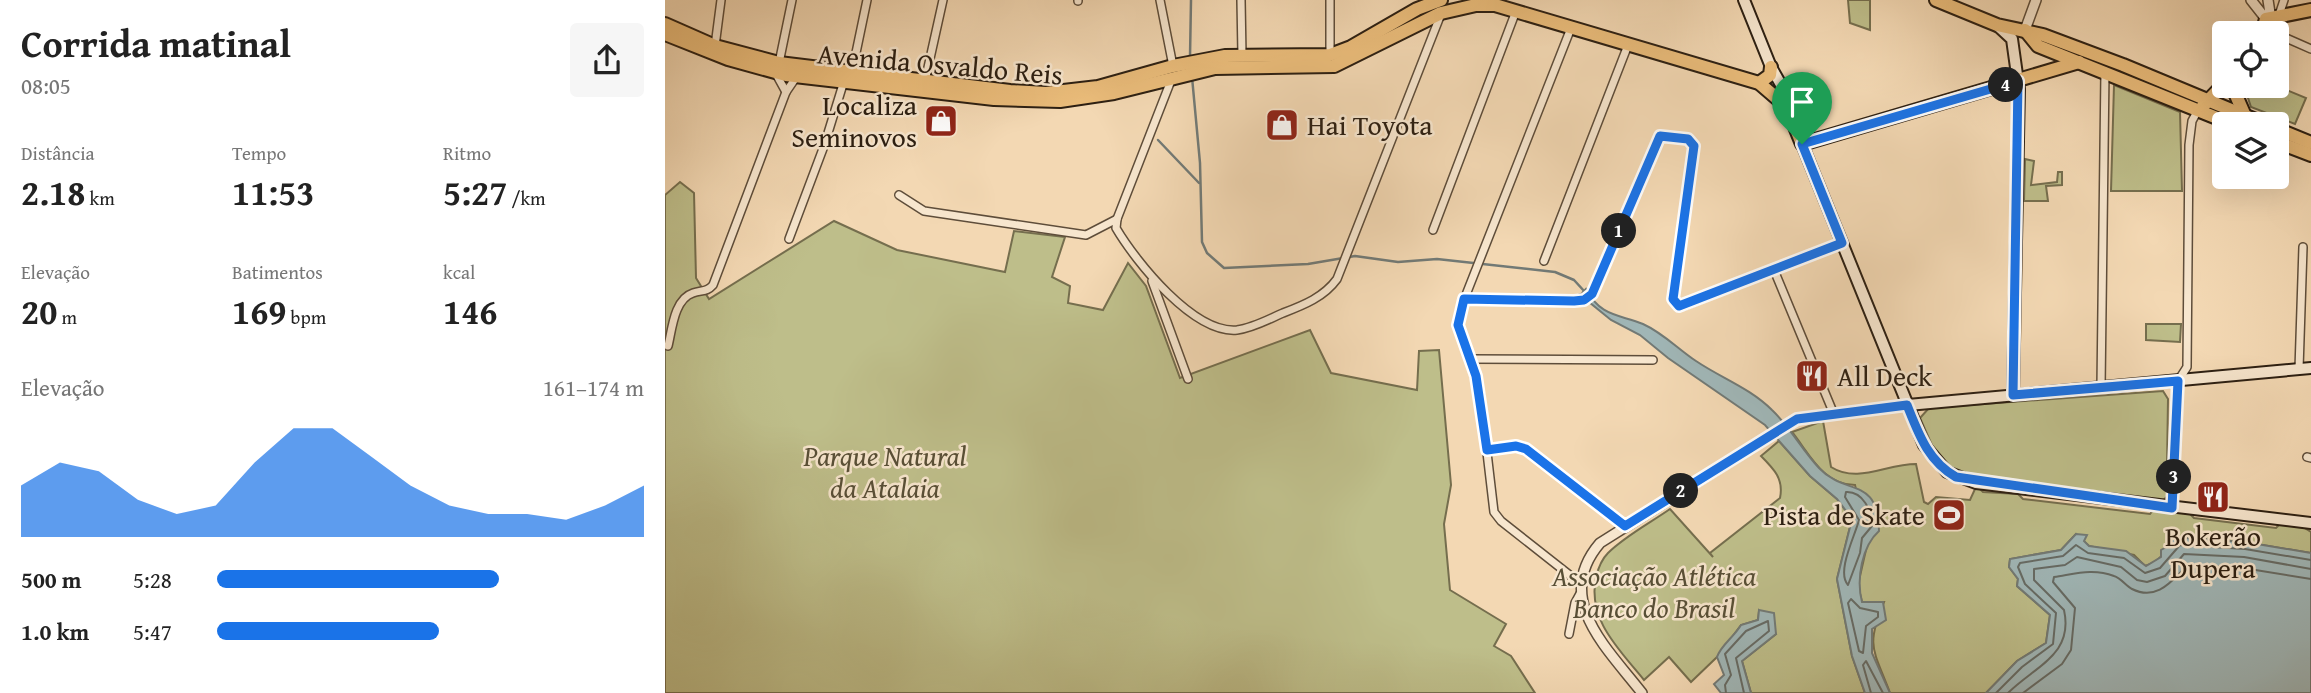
<!DOCTYPE html>
<html lang="pt">
<meta charset="utf-8">
<style>
body{margin:0;font-family:"Gentium Book Plus",serif;background:#f6f6f6;color:#222;height:100vh;display:flex;flex-direction:column;font-size:26px;white-space:nowrap}
*{box-sizing:border-box;margin:0}
p{font-size:23px;color:#767676}
.icon{flex:none;width:38px;height:38px;fill:none;stroke:currentColor;stroke-width:2;stroke-linecap:round;stroke-linejoin:round}
.map{position:relative;flex:1;overflow:hidden}
.drawer{display:flex;flex-direction:column;background:#fff;width:665px}
.drawer>*{flex:none}
.tools{position:absolute;left:1547px;top:21px;display:grid;gap:14px}
.tools a{display:grid;place-items:center;width:77px;height:77px;border-radius:7px;background:#fff;box-shadow:0 7px 28px #0002;font-size:35px}
.pin{position:absolute;display:grid;place-items:center;width:60px;height:60px;color:#fff;margin:-72px -30px;border-radius:50% 50% 50% 0;rotate:-45deg;box-shadow:0 0 7px #0007}
.pin .icon{rotate:45deg}
.km{position:absolute;width:35px;height:35px;margin:-18px;border-radius:50%;background:#222;color:#fff;font-size:19px;line-height:35px;text-align:center}
.round{display:grid;place-items:center;flex:none;width:74px;height:74px;border-radius:7px;background:#f6f6f6}
.head{display:flex;align-items:center;justify-content:space-between;height:119px;padding:0 21px}
h1{font-size:38px;font-weight:700;line-height:52px}
.metrics{display:grid;grid-template-columns:repeat(3,1fr);gap:10px;height:119px;padding:7px 21px}
.metrics div{display:grid;align-content:center}
.metrics b{font-size:35px;font-weight:700}
.metrics small{font-size:19px;font-weight:400}
.metrics p{font-size:19px}
.chart{height:196px;padding:14px 21px}
.chart p{display:flex;justify-content:space-between}
.chart svg{width:100%;height:126px;margin-top:7px;fill:#1a73e8;opacity:.7}
ul{padding:0 21px;list-style:none;font-size:23px}
li{display:grid;grid-template-columns:112px 84px 1fr;align-items:center;height:52px}
li i{height:18px;border-radius:9px;background:#1a73e8}
main{display:flex;flex:1;min-height:0}
.map>svg:first-child{display:block}
.green{fill:#bebe8a;stroke:#756e4e;stroke-width:2}
.water{fill:#a0b7b8;stroke:#727a76;stroke-width:2}
.lines{fill:none;stroke-linecap:round;stroke-linejoin:round}
.shore{stroke:#666b65;stroke-width:2}
.stream{stroke:#727a76;stroke-width:2.5}
.minor-casing{stroke:#5e4d3a;stroke-width:10}
.tertiary-casing{stroke:#5e4d3a;stroke-width:12}
.secondary-casing{stroke:#2c1f12;stroke-width:14}
.primary-casing{stroke:#2c1f12;stroke-width:16}
.minor{stroke:#f7e6ce;stroke-width:7}
.tertiary{stroke:#f7e6ce;stroke-width:9}
.secondary{stroke:#f7e6ce;stroke-width:10}
.primary{stroke:#eabc7a;stroke-width:12}
.route-casing{stroke:#fff;stroke-width:14}
.route{stroke:#1a73e8;stroke-width:9}
.labels{text-anchor:middle;stroke-width:5;stroke-linejoin:round;paint-order:stroke}
.street-label{font-size:28px;fill:#2c1f12;stroke:#f7e6ce}
.poi-label{font-size:28px;fill:#2c1f12;stroke:#f7e6ce;text-anchor:end}
.park-label{font-size:28px;font-style:italic;fill:#584f36;stroke:#f7e6ce}
</style>
<main>
<section class="drawer">
<div class="head"><div><h1>Corrida matinal</h1><p>08:05</p></div><a class="round"><svg class="icon" aria-label="share" viewBox="0 0 24 24"><path d="M12 15V3M7 8l5-5 5 5M5 13v7h14v-7"/></svg></a></div>
<div class="metrics">
<div><p>Distância</p><b>2.18<small> km</small></b></div>
<div><p>Tempo</p><b>11:53</b></div>
<div><p>Ritmo</p><b>5:27<small> /km</small></b></div>
</div>
<div class="metrics">
<div><p>Elevação</p><b>20<small> m</small></b></div>
<div><p>Batimentos</p><b>169<small> bpm</small></b></div>
<div><p>kcal</p><b>146</b></div>
</div>
<div class="chart"><p><span>Elevação</span>161–174 m</p>
<svg viewBox="0 0 160 44" preserveAspectRatio="none"><path d="M0 44V26L10 18L20 21L30 31L40 36L50 33L60 18L70 6L80 6L90 16L100 26L110 33L120 36L130 36L140 38L150 33L160 26V44z"/></svg>
</div>
<ul>
<li><b>500 m</b>5:28<i style="width:66%"></i></li>
<li><b>1.0 km</b>5:47<i style="width:52%"></i></li>
</ul>
</section>
<div class="map">
<svg width="1646" height="693" viewBox="0 0 1646 693">
<rect width="100%" height="100%" fill="#f3d8b3"/>
<filter id="stains"><feTurbulence type="fractalNoise" baseFrequency=".00286" numOctaves="4"/><feColorMatrix values="0 0 0 0 .2 0 0 0 0 .09 0 0 0 0 .02 0 0 0 .5 -.17"/></filter>
<radialGradient id="worn" r=".72"><stop offset=".6" stop-color="#630" stop-opacity="0"/><stop offset="1" stop-color="#630" stop-opacity=".3"/></radialGradient>
<!-- green -->
<g class="green">
<path d="M1183 0H1205V30L1185 23Z"/>
<path d="M1449 85 1515 112 1517 191H1446Z"/>
<path d="M1579 86H1612L1641 98 1630 124 1586 107Z"/>
<path d="M1360 159 1369 161 1366 185 1392 182 1393 172H1397V185L1381 186 1383 201H1359Z"/>
<path d="M15 182 29 193 31 278 44 299 169 221 232 250 340 272 349 231 400 237 387 277 405 286 403 303 438 310 463 263 481 286 515 378 645 330 666 373 752 390 754 351 774 350 786 485 779 524 785 590 841 624 829 646 846 656 870 693H0V195Z"/>
<path d="M1481 324H1516L1515 342 1481 340Z"/>
<path d="M1498 391 1503 399 1502 465 1505 466 1504 495 1497 501 1348 481 1317 480 1285 469 1270 452 1255 418 1264 408Z"/>
<path d="M1158 421 1166 467C1193 484 1221 464 1251 464L1259 502 1263 504 1271 497 1305 500 1310 489H1315L1318 492 1353 494 1358 499 1485 514 1489 509 1524 513 1529 518 1611 528 1615 524 1638 527 1646 532V553L1580 542 1506 537C1504 550 1494 562 1480 566L1469 555 1424 546 1411 534 1396 550 1345 559 1344 567 1353 579 1352 586 1385 615 1381 643 1352 661 1321 693H1225C1209 650 1200 647 1219 602H1197L1193 585 1203 541 1190 485C1158 485 1144 453 1127 432Z"/>
<path d="M1114 441 1145 476 1172 499 1187 519 1172 579 1187 656 1200 693H1086L1077 661 1111 634 1094 611 1093 620 1076 625 1052 657 1026 682 1004 657 979 680C954 649 922 620 931 577 933 569 937 559 943 553 960 536 985 523 1005 509L1048 557 1045 553 1115 498C1119 479 1109 469 1096 456Z"/>
</g>
<!-- water -->
<g class="water">
<path d="M921 289C936 317 953 314 978 324 998 333 1013 349 1031 361 1056 378 1085 388 1107 410 1125 427 1137 450 1154 468 1181 497 1213 475 1214 531 1197 546 1191 579 1197 602H1218L1221 620 1207 629V653L1225 693H1200L1187 656 1172 579 1187 519 1172 499 1145 476 1100 425 1003 358 975 335 946 320 924 302 918 292Z"/>
<path d="M1411 534 1422 535 1419 541 1424 546 1461 551 1481 566 1496 557V550L1505 545V537L1580 542 1646 553V693H1321L1352 661 1381 643 1385 615 1352 586 1353 579 1344 567 1345 559 1396 550Z"/>
<path d="M1094 610 1109 613 1111 634 1077 661 1086 693H1056L1049 684 1059 675 1052 657C1056 645 1069 637 1076 625L1093 620Z"/>
</g>
<g class="lines">
<!-- shore -->
<g class="shore">
<path d="M1181 492C1198 491 1207 511 1207 526L1197 538 1195 553 1183 585C1171 572 1190 536 1194 520L1180 497Z"/>
<path d="M1186 599 1195 608 1213 612V617L1201 626 1198 653 1194 651 1183 603Z"/>
<path d="M1061 693 1060 685 1066 675 1060 654 1081 631 1103 621 1104 631 1071 658 1079 693"/>
<path d="M1206 693 1198 665 1201 661 1218 693"/>
<path d="M1331 693 1357 667 1388 644 1391 613 1360 584 1353 567 1355 563 1398 556 1411 545 1423 553 1459 558 1480 573 1495 568 1515 545 1580 549 1646 560"/>
<path d="M1343 693C1370 666 1409 655 1399 610L1369 580V569L1400 565 1412 557 1456 567 1472 580 1482 582 1500 576 1519 554 1579 557 1646 569"/>
<path d="M1358 693 1397 664 1406 650 1410 608 1388 582 1389 577C1410 574 1428 568 1449 576 1456 578 1461 586 1467 589 1493 602 1508 579 1523 565L1578 568 1646 579"/>
</g>
<!-- stream -->
<g class="stream">
<path d="M525 57 526 0"/>
<path d="M527 77 535 163 537 242 542 253 559 268 643 264 690 256 733 262 772 259 890 272 909 280 920 292"/>
<path d="M493 140 534 183"/>
</g>
<defs>
<g id="minor">
<path d="M413 0V1"/>
<path d="M495 0 508 66"/>
<path d="M576 0 577 55"/>
<path d="M665 0V55"/>
<path d="M1614 15 1619 0"/>
<path d="M906 28 795 310 793 325 815 393 829 512 836 521 916 584"/>
<path d="M1612 34 1646 49"/>
<path d="M50 46 56 0"/>
<path d="M114 63 127 0"/>
<path d="M110 72 121 92"/>
<path d="M187 72 202 0"/>
<path d="M507 78 452 219 451 228C471 262 529 334 572 330 588 328 604 319 618 313 639 305 659 297 672 279L776 14"/>
<path d="M260 81 278 0"/>
<path d="M234 195 259 211 421 235 452 219"/>
<path d="M768 230 851 11"/>
<path d="M124 239 159 146 179 81"/>
<path d="M879 261 963 45"/>
<path d="M1109 270 1168 412"/>
<path d="M487 281 523 379"/>
<path d="M799 299 909 301 927 294 991 142 998 135 1023 139 1029 146 1009 292 1011 304 1018 306 1177 243"/>
<path d="M3 346C7 330 9 299 28 293 37 290 42 292 48 285L121 92 132 76"/>
<path d="M806 359 988 360"/>
<path d="M1634 369 1638 247"/>
<path d="M1436 387 1440 71"/>
<path d="M822 450 851 446 861 449 960 526"/>
<path d="M1642 457 1646 458"/>
<path d="M1507 507 1511 393 1513 381 1522 367 1524 145 1527 121 1533 110"/>
<path d="M904 634 910 603 916 592"/>
</g>
<g id="tertiary">
<path d="M1586 0 1601 19 1605 13 1603 0"/>
<path d="M1360 30 1371 0"/>
<path d="M977 693C943 649 887 599 935 543L1132 419 1243 405"/>
</g>
<g id="secondary">
<path d="M1079 0 1106 67 1119 90 1122 107"/>
<path d="M1334 27 1347 39 1354 89 1348 395"/>
<path d="M1137 144 1259 445 1282 472 1311 483 1646 523"/>
<path d="M1243 405 1646 368"/>
</g>
<g id="primary">
<path d="M1271 0 1332 25 1378 35 1458 65 1600 124"/>
<path d="M0 24 50 46 114 63 345 91 381 93 433 87 508 66 560 56 665 55 686 47 752 9 776 0"/>
<path d="M1360 30 1373 46 1567 124"/>
<path d="M1597 33 1601 19 1646 10"/>
<path d="M0 34 63 59 121 75 329 99 395 101 449 93 550 68 669 66 776 13 811 5H830L1094 83 1122 107 1137 144 1414 62"/>
<path d="M1094 83 1105 75 1106 67"/>
<path d="M1567 86 1580 116"/>
<path d="M1538 106 1559 84"/>
<path d="M1612 129 1646 143"/>
<path d="M1612 142 1646 155"/>
</g>
</defs>
<!-- minor casing -->
<use href="#minor" class="minor-casing"/>
<!-- tertiary casing -->
<use href="#tertiary" class="tertiary-casing"/>
<!-- secondary casing -->
<use href="#secondary" class="secondary-casing"/>
<!-- primary casing -->
<use href="#primary" class="primary-casing"/>
<!-- minor -->
<use href="#minor" class="minor"/>
<!-- tertiary -->
<use href="#tertiary" class="tertiary"/>
<!-- secondary -->
<use href="#secondary" class="secondary"/>
<!-- primary -->
<use href="#primary" class="primary"/>
</g>
<g class="lines">
<defs>
<path id="route" d="M1353 81 1348 395 1513 381 1507 508 1291 477C1263 461 1254 435 1242 405L1132 419 960 526 861 449 851 446 822 450 811 376 793 325 799 299 909 301 919 300 927 294 995 136 1023 139 1029 146 1009 292 1008 299 1014 306 1177 243 1137 144Z"/>
</defs>
<!-- route casing -->
<use href="#route" class="route-casing"/>
<!-- route -->
<use href="#route" class="route"/>
</g>
<!-- icons -->
<defs>
<symbol id="shop-square" viewBox="-11 -11 22 22"><rect x="-9" y="-9" width="18" height="18" rx="4" fill="#8f2418" stroke="#f7e6ce"/><path d="M-5-2.5h2.3a2.7 3.5 0 0 1 5.4 0H5L5.5 6h-11ZM-1.5-2.5h3a1.5 2.3 0 0 0-3 0Z" fill="#fff"/></symbol>
<symbol id="restaurant-square" viewBox="-11 -11 22 22"><rect x="-9" y="-9" width="18" height="18" rx="4" fill="#8f2418" stroke="#f7e6ce"/><path d="M-5-6h1v4h1v-4h1v4h1v-4h1v5L-1.5 .5V6h-2V.5L-5-1ZM5-6V6H3V1.5H1.5Q1.5-4 5-6Z" fill="#fff"/></symbol>
<symbol id="stadium-square" viewBox="-11 -11 22 22"><rect x="-9" y="-9" width="18" height="18" rx="4" fill="#8f2418" stroke="#f7e6ce"/><path d="M0-5a6.5 5 0 1 0 0 10a6.5 5 0 1 0 0-10ZM-3.5-1.8h7v3.6h-7Z" fill="#fff"/></symbol>
</defs>
<g fill-rule="evenodd">
<use href="#shop-square" x="257" y="102" width="38" height="38"/>
<use href="#shop-square" x="598" y="106" width="38" height="38"/>
<use href="#restaurant-square" x="1128" y="357" width="38" height="38"/>
<use href="#restaurant-square" x="1529" y="478" width="38" height="38"/>
<use href="#stadium-square" x="1265" y="496" width="38" height="38"/>
</g>
<g class="labels">
<!-- street labels -->
<g class="street-label">
<text transform="translate(275 64) rotate(5)" y="10">Avenida Osvaldo Reis</text>
</g>
<!-- poi labels -->
<g class="poi-label">
<text x="252" y="115">Localiza<tspan x="252" dy="32">Seminovos</tspan></text>
<text x="642" y="135" text-anchor="start">Hai Toyota</text>
<text x="1172" y="386" text-anchor="start">All Deck</text>
<text x="1260" y="525">Pista de Skate</text>
<text x="1548" y="546" text-anchor="middle">Bokerão<tspan x="1548" dy="32">Dupera</tspan></text>
</g>
<!-- park labels -->
<g class="park-label">
<text x="220" y="466">Parque Natural<tspan x="220" dy="32">da Atalaia</tspan></text>
<text x="989" y="586">Associação Atlética<tspan x="989" dy="32">Banco do Brasil</tspan></text>
</g>
</g>
<rect width="100%" height="100%" filter="url(#stains)"/>
<rect width="100%" height="100%" fill="url(#worn)"/>
</svg>
<div class="tools">
<a><svg class="icon" aria-label="locate" viewBox="0 0 24 24"><circle cx="12" cy="12" r="6"/><path d="M12 2v4M12 18v4M2 12h4M18 12h4"/></svg></a>
<a><svg class="icon" aria-label="layers" viewBox="0 0 24 24"><path d="M12 4l9 5-9 5-9-5zM3 14l9 5 9-5"/></svg></a>
</div>
<div class="pin" style="left:1137px;top:144px;background:#1e9e55"><svg class="icon" aria-label="arrive" viewBox="0 0 24 24"><path d="M6 21V4h12l-3 4 3 4H6"/></svg></div>
<b class="km" style="left:954px;top:231px">1</b>
<b class="km" style="left:1016px;top:491px">2</b>
<b class="km" style="left:1509px;top:477px">3</b>
<b class="km" style="left:1341px;top:85px">4</b>
</div>
</main>
